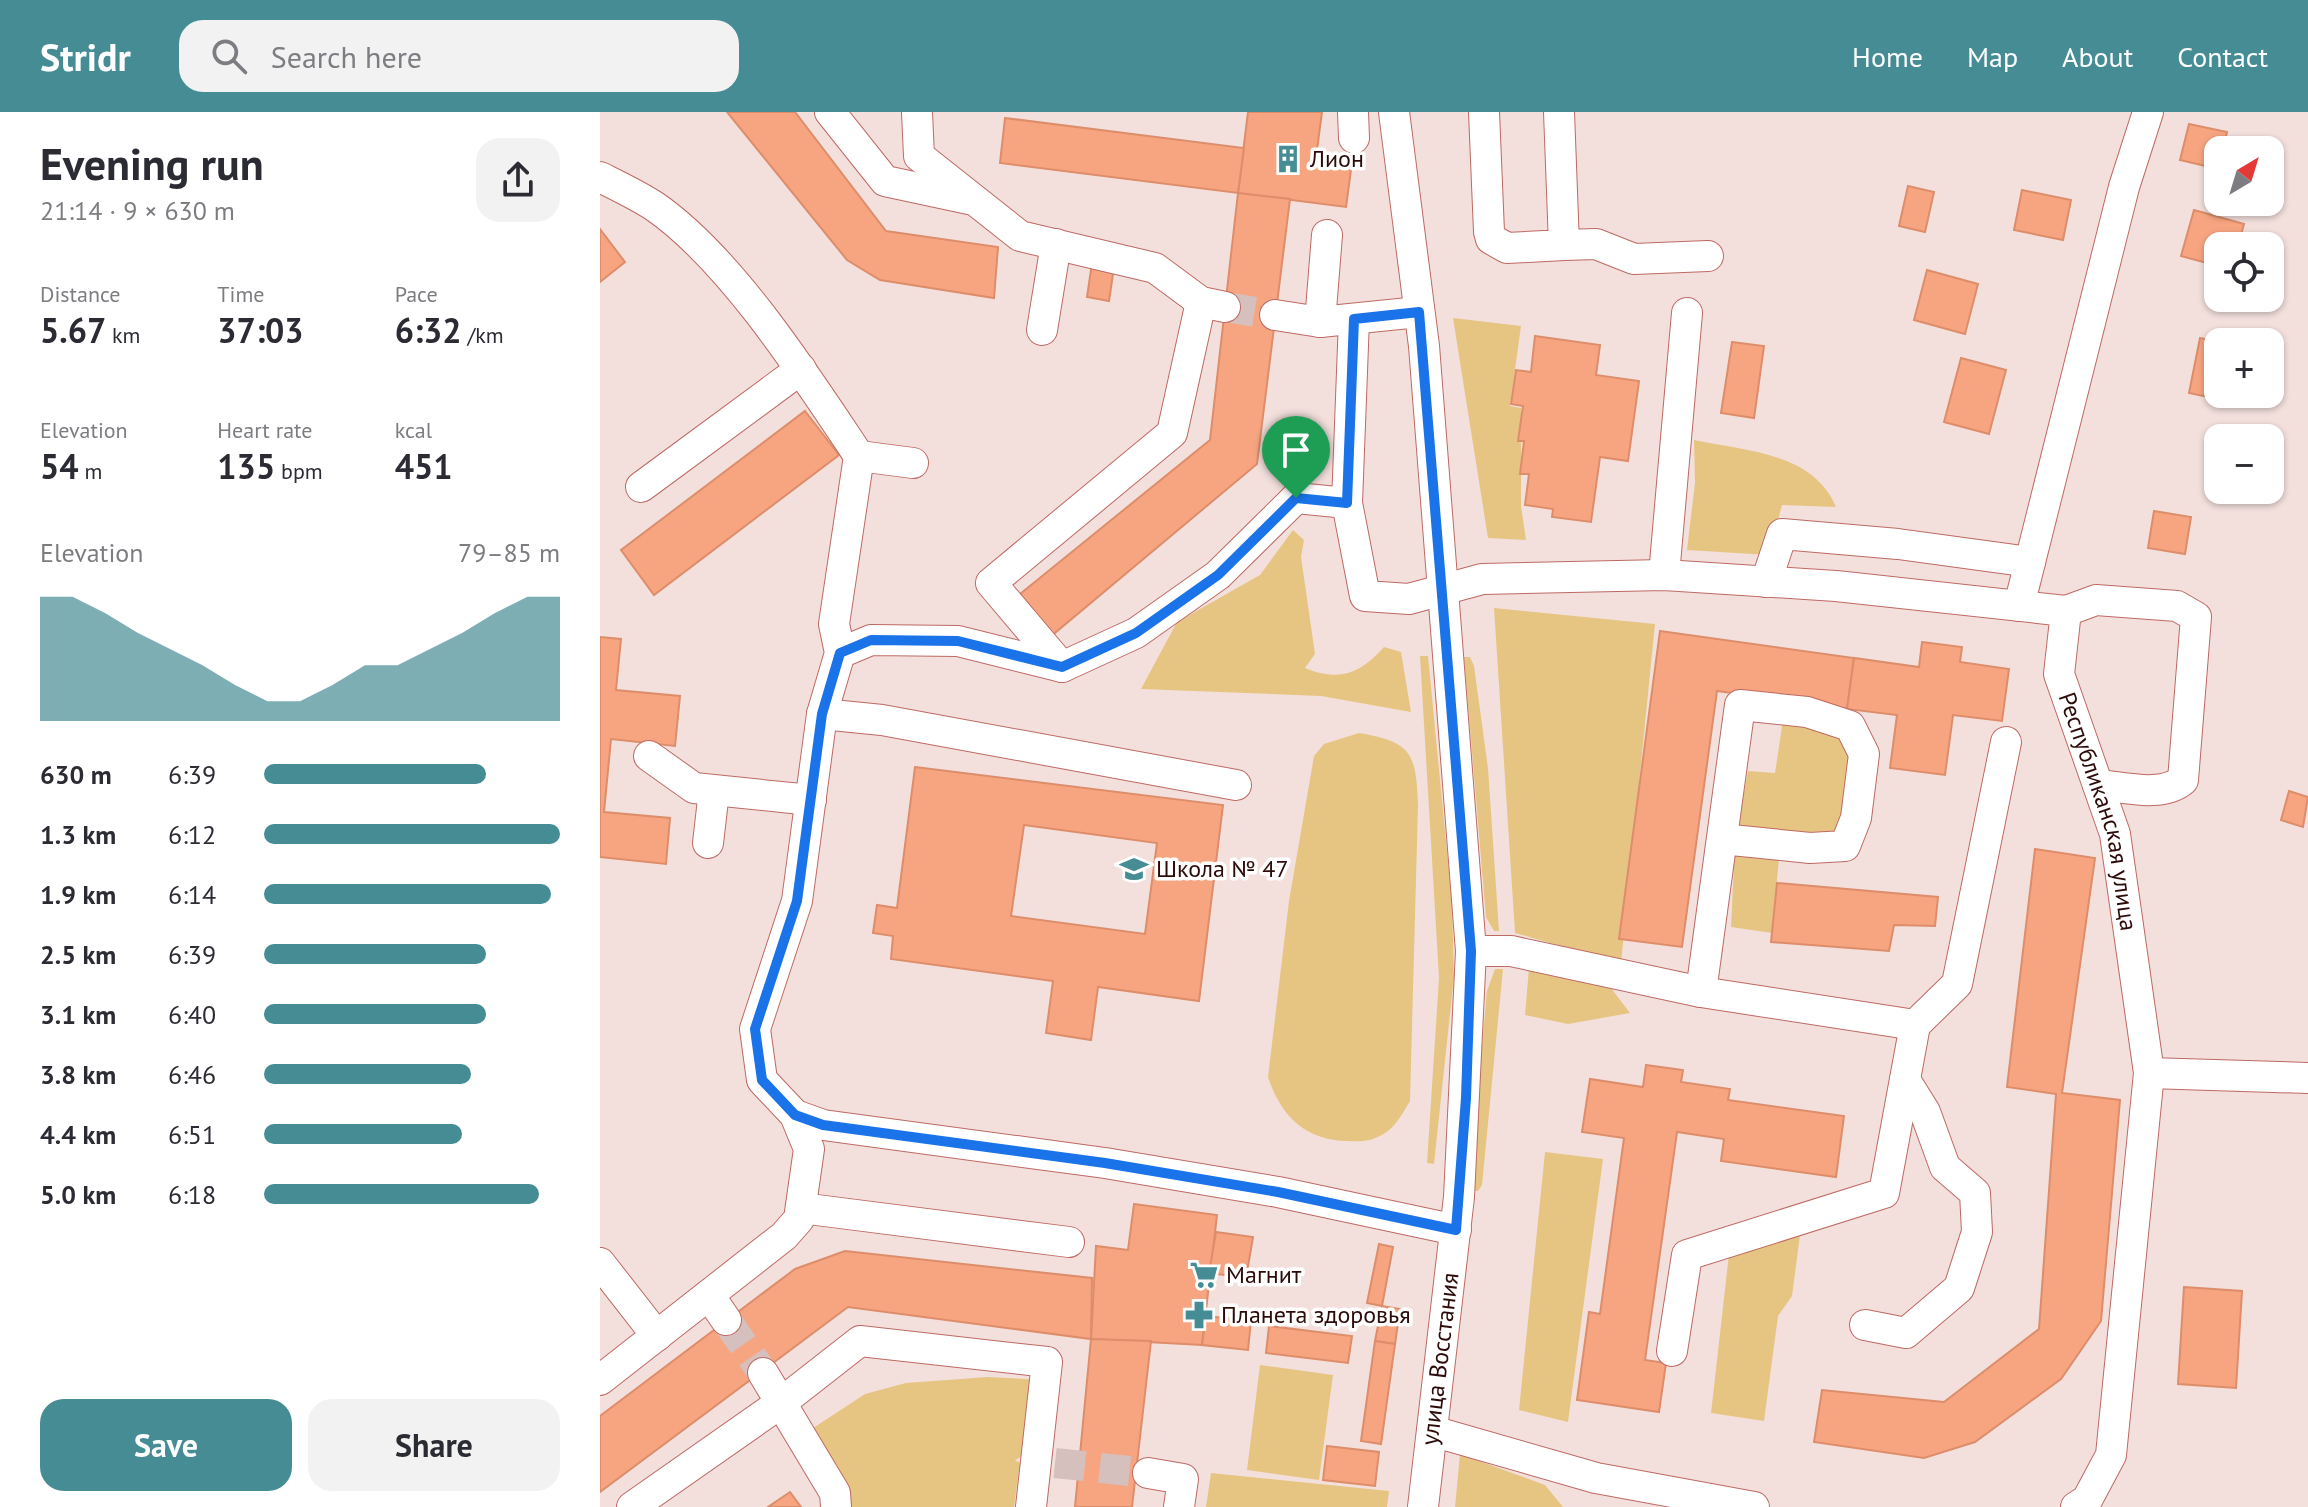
<!DOCTYPE html>
<meta charset="utf-8">
<style>
body{margin:0;font-family:"PT Sans",sans-serif;background:#f2f2f3;color:#2b2b33;height:100vh;display:flex;flex-direction:column;font-size:30px;white-space:nowrap}
*{box-sizing:border-box;margin:0}
p{font-size:26px;color:#7c7c81}
.icon{flex:none;width:44px;height:44px;fill:none;stroke:currentColor;stroke-width:2;stroke-linecap:round;stroke-linejoin:round}
.map{position:relative;flex:1;overflow:hidden}
.panel{display:flex;flex-direction:column;background:#fff;width:600px}
.panel>*{flex:none}
.needle{width:52px;rotate:38deg}
.fabs{position:absolute;left:1604px;top:24px;display:grid;gap:16px}
.fabs a{display:grid;place-items:center;width:80px;height:80px;border-radius:16px;background:#fff;box-shadow:0 2px 6px #0004;font-size:40px}
.pin{position:absolute;display:grid;place-items:center;width:68px;height:68px;color:#fff;margin:-82px -34px;border-radius:50% 50% 50% 0;rotate:-45deg;box-shadow:0 0 8px #0007}
.pin .icon{rotate:45deg}
.round{display:grid;place-items:center;flex:none;width:84px;height:84px;border-radius:24px;background:#f2f2f3}
.headline{display:flex;align-items:center;justify-content:space-between;height:136px;padding:0 40px}
h1{font-size:44px;font-weight:800;line-height:60px}
.metrics{display:grid;grid-template-columns:repeat(3,1fr);gap:12px;height:136px;padding:8px 40px}
.metrics div{display:grid;align-content:center}
.metrics b{font-size:34px;font-weight:800}
.metrics small{font-size:22px;font-weight:400}
.metrics p{font-size:22px}
.chart{height:224px;padding:16px 40px}
.chart p{display:flex;justify-content:space-between}
.chart svg{width:100%;height:144px;margin-top:8px;fill:#458c94;opacity:.7}
.button{display:flex;gap:16px;margin-top:auto;padding:16px 40px}
.button a{flex:1;height:92px;border-radius:24px;background:#458c94;color:#fff;font-size:32px;font-weight:800;line-height:92px;text-align:center}
.button a+a{background:#f2f2f3;color:#2b2b33}
ul{padding:0 40px;list-style:none;font-size:26px}
li{display:grid;grid-template-columns:128px 96px 1fr;align-items:center;height:60px}
li i{height:20px;border-radius:10px;background:#458c94}
header{display:flex;align-items:center;gap:48px;box-sizing:border-box;height:112px;padding:0 40px;background:#458c94;color:#fff}
header strong{font-size:38px}
nav{display:flex;gap:44px;margin-inline-start:auto;font-size:28px}
.search{width:560px;height:72px;background:#f2f2f3;display:flex;align-items:center;gap:20px;box-sizing:border-box;padding:0 28px;border-radius:24px;color:#7c7c81;font-size:30px}
main{display:flex;flex:1;min-height:0}
.map>svg:first-child{display:block}
.green{fill:#e6c583}
.building{fill:#f7a581;stroke:#dd8d6a;stroke-width:2;fill-rule:evenodd}
.lines{fill:none;stroke-linecap:round;stroke-linejoin:round}
.minor-tunnel{stroke:#d5c0bd;stroke-width:30;stroke-dasharray:30 15;stroke-linecap:butt}
.minor-casing{stroke:#be6963;stroke-width:32}
.minor{stroke:#fff;stroke-width:30}
.route-casing{stroke:#fff;stroke-width:16}
.route{stroke:#1a73e8;stroke-width:10}
.labels{text-anchor:middle;stroke-width:7;stroke-linejoin:round;paint-order:stroke}
.poi-label{font-size:24px;fill:#2c0b0a;stroke:#fff;text-anchor:start}
.street-label{font-size:24px;fill:#2c0b0a;stroke:#fff}
</style>
<header>
<strong>Stridr</strong>
<div class="search"><svg class="icon" aria-label="search" viewBox="0 0 24 24"><circle cx="10" cy="10" r="6"/><path d="M15 15l6 6"/></svg>Search here</div>
<nav><a>Home</a><a>Map</a><a>About</a><a>Contact</a></nav>
</header>
<main>
<section class="panel">
<div class="headline"><div><h1>Evening run</h1><p>21:14 · 9 × 630 m</p></div><a class="round"><svg class="icon" aria-label="share" viewBox="0 0 24 24"><path d="M12 15V3M7 8l5-5 5 5M5 13v7h14v-7"/></svg></a></div>
<div class="metrics">
<div><p>Distance</p><b>5.67<small> km</small></b></div>
<div><p>Time</p><b>37:03</b></div>
<div><p>Pace</p><b>6:32<small> /km</small></b></div>
</div>
<div class="metrics">
<div><p>Elevation</p><b>54<small> m</small></b></div>
<div><p>Heart rate</p><b>135<small> bpm</small></b></div>
<div><p>kcal</p><b>451</b></div>
</div>
<div class="chart"><p><span>Elevation</span>79–85 m</p>
<svg viewBox="0 0 160 44" preserveAspectRatio="none"><path d="M0 44V6L10 6L20 11L30 17L40 22L50 27L60 33L70 38L80 38L90 33L100 27L110 27L120 22L130 17L140 11L150 6L160 6V44z"/></svg>
</div>
<ul>
<li><b>630 m</b>6:39<i style="width:75%"></i></li>
<li><b>1.3 km</b>6:12<i style="width:100%"></i></li>
<li><b>1.9 km</b>6:14<i style="width:97%"></i></li>
<li><b>2.5 km</b>6:39<i style="width:75%"></i></li>
<li><b>3.1 km</b>6:40<i style="width:75%"></i></li>
<li><b>3.8 km</b>6:46<i style="width:70%"></i></li>
<li><b>4.4 km</b>6:51<i style="width:67%"></i></li>
<li><b>5.0 km</b>6:18<i style="width:93%"></i></li>
</ul>
<div class="button"><a>Save</a><a>Share</a></div>
</section>
<div class="map">
<svg width="1708" height="1395" viewBox="0 0 1708 1395">
<rect width="100%" height="100%" fill="#f3e0dd"/>
<!-- green -->
<g class="green">
<path d="M853 206 921 214 910 294 921 296V394L926 428 888 426Z"/>
<path d="M1094 328C1145 339 1213 340 1236 395L1182 393 1169 443 1087 438 1095 371Z"/>
<path d="M693 418 704 428 701 445 715 542 705 556C739 570 760 562 784 535L801 540 811 600 721 584 541 577 577 510 660 463Z"/>
<path d="M894 496 1055 512 1021 851 915 821Z"/>
<path d="M820 544H828L852 791 854 864 834 1052 827 1051 839 866Z"/>
<path d="M864 545H870L874 554 888 656 899 819H894L886 805Z"/>
<path d="M1184 601 1248 621 1250 681 1240 723 1136 724 1148 659 1175 661Z"/>
<path d="M759 621C812 630 816 641 818 693L810 989C804 999 797 1012 788 1019 774 1029 764 1030 747 1029 705 1028 681 1004 668 965L689 789 714 644 724 632Z"/>
<path d="M1135 731 1180 736 1172 821 1131 815Z"/>
<path d="M929 856 1004 867 1030 901 968 912 925 903Z"/>
<path d="M895 857H903L882 1073 878 1079H874L872 1044 887 879Z"/>
<path d="M945 1040 1003 1047 968 1310 919 1298Z"/>
<path d="M1200 1123 1192 1184 1178 1204 1164 1309 1111 1301 1129 1142Z"/>
<path d="M660 1253 733 1263 719 1368 647 1358Z"/>
<path d="M388 1265 445 1268 439 1335 415 1348 420 1351 414 1395H236L201 1324 265 1282 306 1271Z"/>
<path d="M860 1342 945 1373 963 1395H855Z"/>
<path d="M611 1361 789 1379 787 1395H606Z"/>
</g>
<!-- building -->
<g class="building">
<path d="M127 0H195L286 119 398 135 394 186 280 168 247 148Z"/>
<path d="M648 0H722L716 45 752 50 746 95 638 81Z"/>
<path d="M405 6 644 36 638 81 400 51Z"/>
<path d="M1589 12 1627 20 1623 38H1618V57L1580 48Z"/>
<path d="M1308 74 1334 80 1325 120 1299 114Z"/>
<path d="M1422 78 1471 88 1463 128 1414 118Z"/>
<path d="M638 81 690 87 657 352 450 525 415 486 610 328Z"/>
<path d="M1594 98 1644 112 1638 134H1618V154L1581 144Z"/>
<path d="M0 117 25 150 0 170Z"/>
<path d="M492 151 514 155 509 189 487 185Z"/>
<path d="M1327 158 1378 172 1365 222 1314 208Z"/>
<path d="M935 224 1000 233 996 263 1039 269 1028 349 1000 345 991 410 952 405 953 397 925 393 929 362H920L924 329H918L923 294 911 292 916 258 931 260Z"/>
<path d="M1600 226 1620 230 1618 282H1649L1647 293 1589 281Z"/>
<path d="M1132 230 1164 234 1154 306 1121 301Z"/>
<path d="M1361 246 1406 258 1389 322 1344 310Z"/>
<path d="M205 299 239 343 54 483 21 438Z"/>
<path d="M1554 399 1591 405 1585 442 1548 436Z"/>
<path d="M1060 519 1254 546 1247 597 1117 579 1082 835 1019 827Z"/>
<path d="M0 525 21 527 16 578 80 584 75 634 11 627 4 700 70 706 66 752 0 745Z"/>
<path d="M1322 530 1362 535 1360 550 1409 557 1402 609 1353 603 1345 663 1290 656 1297 603 1247 597 1254 546 1319 555Z"/>
<path d="M315 655 623 693 599 889 498 875 491 928 446 921 453 869 291 847 293 824 273 821 277 793 297 796ZM424 713 557 731 545 822 411 804Z"/>
<path d="M1689 679 1708 685 1703 715 1681 708Z"/>
<path d="M1435 737 1495 746 1462 981 1520 988 1501 1209 1461 1267 1375 1330 1324 1346 1214 1330 1222 1278 1344 1290 1439 1217 1456 982 1407 975Z"/>
<path d="M1177 771 1338 785 1335 814 1294 813 1289 839 1171 830Z"/>
<path d="M1046 953 1083 958 1081 970 1130 977 1128 988 1244 1004 1236 1065 1121 1049 1124 1027 1077 1020 1045 1248 1066 1251 1059 1300 977 1288 989 1200 1000 1202 1024 1026 982 1020 990 967 1043 975Z"/>
<path d="M534 1092 617 1103 602 1233 491 1227 496 1134 528 1138Z"/>
<path d="M616 1120 653 1125 646 1166 609 1161Z"/>
<path d="M779 1132 793 1135 782 1194 767 1191Z"/>
<path d="M245 1139 492 1166 491 1227 248 1195 0 1380V1304L195 1157Z"/>
<path d="M1584 1175 1642 1179 1636 1276 1578 1272Z"/>
<path d="M782 1194 800 1197 795 1232 775 1229Z"/>
<path d="M606 1204 651 1209 648 1238 602 1233Z"/>
<path d="M669 1214 752 1224 748 1251 666 1241Z"/>
<path d="M491 1227 551 1229 532 1395H475Z"/>
<path d="M775 1229 795 1232 781 1332 761 1329Z"/>
<path d="M727 1334 779 1340 775 1374 723 1368Z"/>
<path d="M190 1380 201 1395H168Z"/>
</g>
<g class="lines">
<!-- minor-tunnel -->
<g class="minor-tunnel">
<path d="M625 195 675 203"/>
<path d="M126 1208 163 1261"/>
<path d="M455 1351 548 1361"/>
</g>
<defs>
<g id="minor">
<path d="M230 0 285 69 369 87"/>
<path d="M317 0 319 44 420 124 555 156 601 190 625 195"/>
<path d="M753 0 754 26"/>
<path d="M794 0 824 234 871 839 859 1085 823 1395"/>
<path d="M884 0 889 120 891 127 907 136 964 133 959 0"/>
<path d="M0 65C18 74 37 83 54 94 131 147 207 266 259 344L234 512 240 541 222 602 197 789 155 917 162 968 195 1003 209 1037 199 1107 184 1124 0 1268"/>
<path d="M964 133 996 132 1034 147 1108 144"/>
<path d="M675 203 720 210 819 200"/>
<path d="M720 210 727 123"/>
<path d="M442 218 456 132"/>
<path d="M259 344 313 351"/>
<path d="M41 375 201 257"/>
<path d="M747 391 754 207"/>
<path d="M1064 463 1087 201"/>
<path d="M1166 470 1182 422 1298 432 1430 450"/>
<path d="M1419 494 1524 75 1548 0"/>
<path d="M1466 499 1496 488 1577 494 1596 505 1583 668C1562 686 1524 675 1498 673"/>
<path id="s1" d="M240 541 271 528 358 529 462 555 536 521 618 463 696 386 747 391 765 484 809 487 882 467 1064 463 1236 474 1466 499 1459 562 1515 722 1549 961 1511 1343 1487 1388 1476 1395"/>
<path d="M462 555 391 471 572 321 601 190"/>
<path d="M222 602 282 608 636 673"/>
<path d="M49 644 94 676 211 688"/>
<path d="M108 731 114 679"/>
<path d="M871 839H911L1101 880 1315 913 1284 1081 1087 1143 1072 1239"/>
<path d="M1101 880 1140 593 1207 600 1250 614 1264 642 1256 706 1245 734 1210 736 1122 727"/>
<path d="M1315 913 1357 872 1406 630"/>
<path d="M1549 961 1708 966"/>
<path d="M195 1003 223 1013 505 1051 678 1080 856 1118"/>
<path d="M201 1096 469 1130"/>
<path d="M0 1151 57 1224"/>
<path d="M109 1183 126 1208"/>
<path d="M1265 1213 1306 1221 1359 1176 1377 1120 1375 1081 1345 1055 1325 1000 1305 968"/>
<path d="M163 1261 235 1381 236 1395"/>
<path d="M832 1319 996 1366 1154 1395"/>
<path d="M548 1361 583 1367 579 1395"/>
<path d="M32 1395 182 1290 260 1229 447 1250 431 1395"/>
</g>
</defs>
<!-- minor casing -->
<use href="#minor" class="minor-casing"/>
<!-- minor -->
<use href="#minor" class="minor"/>
</g>
<g class="lines">
<defs>
<path id="route" d="M819 200 871 839 866 986 856 1118 678 1080 505 1051 223 1013 195 1003 162 968 155 917 197 789 222 602 240 541 271 528 358 529 462 555 536 521 618 463 696 386 747 391 754 207Z"/>
</defs>
<!-- route casing -->
<use href="#route" class="route-casing"/>
<!-- route -->
<use href="#route" class="route"/>
</g>
<!-- icons -->
<defs>
<symbol id="building-bare" viewBox="-9 -9 18 18"><path d="M-4-6H4V6H1V3H-1V6H-4ZM-2.5-4.3h1.7v1.8h-1.7ZM.8-4.3h1.7v1.8H.8ZM-2.5-1h1.7V.8h-1.7ZM.8-1h1.7V.8H.8Z" fill="#458c94" stroke="#fff" stroke-width="2.5" paint-order="stroke"/></symbol>
<symbol id="school-bare" viewBox="-9 -9 18 18"><path d="M0-5L7-2L0 1L-7-2ZM-4 1L0 2.5L4 1V4Q0 6-4 4Z" fill="#458c94" stroke="#fff" stroke-width="2.5" paint-order="stroke"/></symbol>
<symbol id="supermarket-bare" viewBox="-9 -9 18 18"><path d="M-6-5.5h2.5l.6 2H6L4.5 2H-2.5L-4.4-4H-6ZM-1.5 3.2a1.3 1.3 0 1 0 .1 0ZM3 3.2a1.3 1.3 0 1 0 .1 0Z" fill="#458c94" stroke="#fff" stroke-width="2.5" paint-order="stroke"/></symbol>
<symbol id="pharmacy-bare" viewBox="-9 -9 18 18"><path d="M-2-6h4v4h4v4h-4v4h-4v-4h-4v-4h4Z" fill="#458c94" stroke="#fff" stroke-width="2.5" paint-order="stroke"/></symbol>
</defs>
<g fill-rule="evenodd">
<use href="#building-bare" x="668" y="27" width="40" height="40"/>
<use href="#school-bare" x="514" y="737" width="40" height="40"/>
<use href="#supermarket-bare" x="584" y="1143" width="40" height="40"/>
<use href="#pharmacy-bare" x="579" y="1183" width="40" height="40"/>
</g>
<g class="labels">
<!-- poi labels -->
<g class="poi-label">
<text x="710" y="55">Лион</text>
<text x="556" y="765">Школа № 47</text>
<text x="626" y="1171">Магнит</text>
<text x="621" y="1211">Планета здоровья</text>
</g>
<!-- street labels -->
<g class="street-label">
<text dy="8" stroke="none"><textPath href="#s1" startOffset="1578">Республиканская улица</textPath></text>
<text transform="translate(840 1247) rotate(-83)" y="8">улица Восстания</text>
</g>
</g>
</svg>
<div class="fabs">
<a><svg class="needle" viewBox="-14 -14 28 28"><path d="M0-13l5 13h-10z" fill="#e53935"/><path d="M0 13l5-13h-10z" fill="#7c7c81"/></svg></a>
<a><svg class="icon" aria-label="locate" viewBox="0 0 24 24"><circle cx="12" cy="12" r="6"/><path d="M12 2v4M12 18v4M2 12h4M18 12h4"/></svg></a>
<a>+</a>
<a>−</a>
</div>
<div class="pin" style="left:696px;top:386px;background:#1e9e55"><svg class="icon" aria-label="arrive" viewBox="0 0 24 24"><path d="M6 21V4h12l-3 4 3 4H6"/></svg></div>
</div>
</main>
